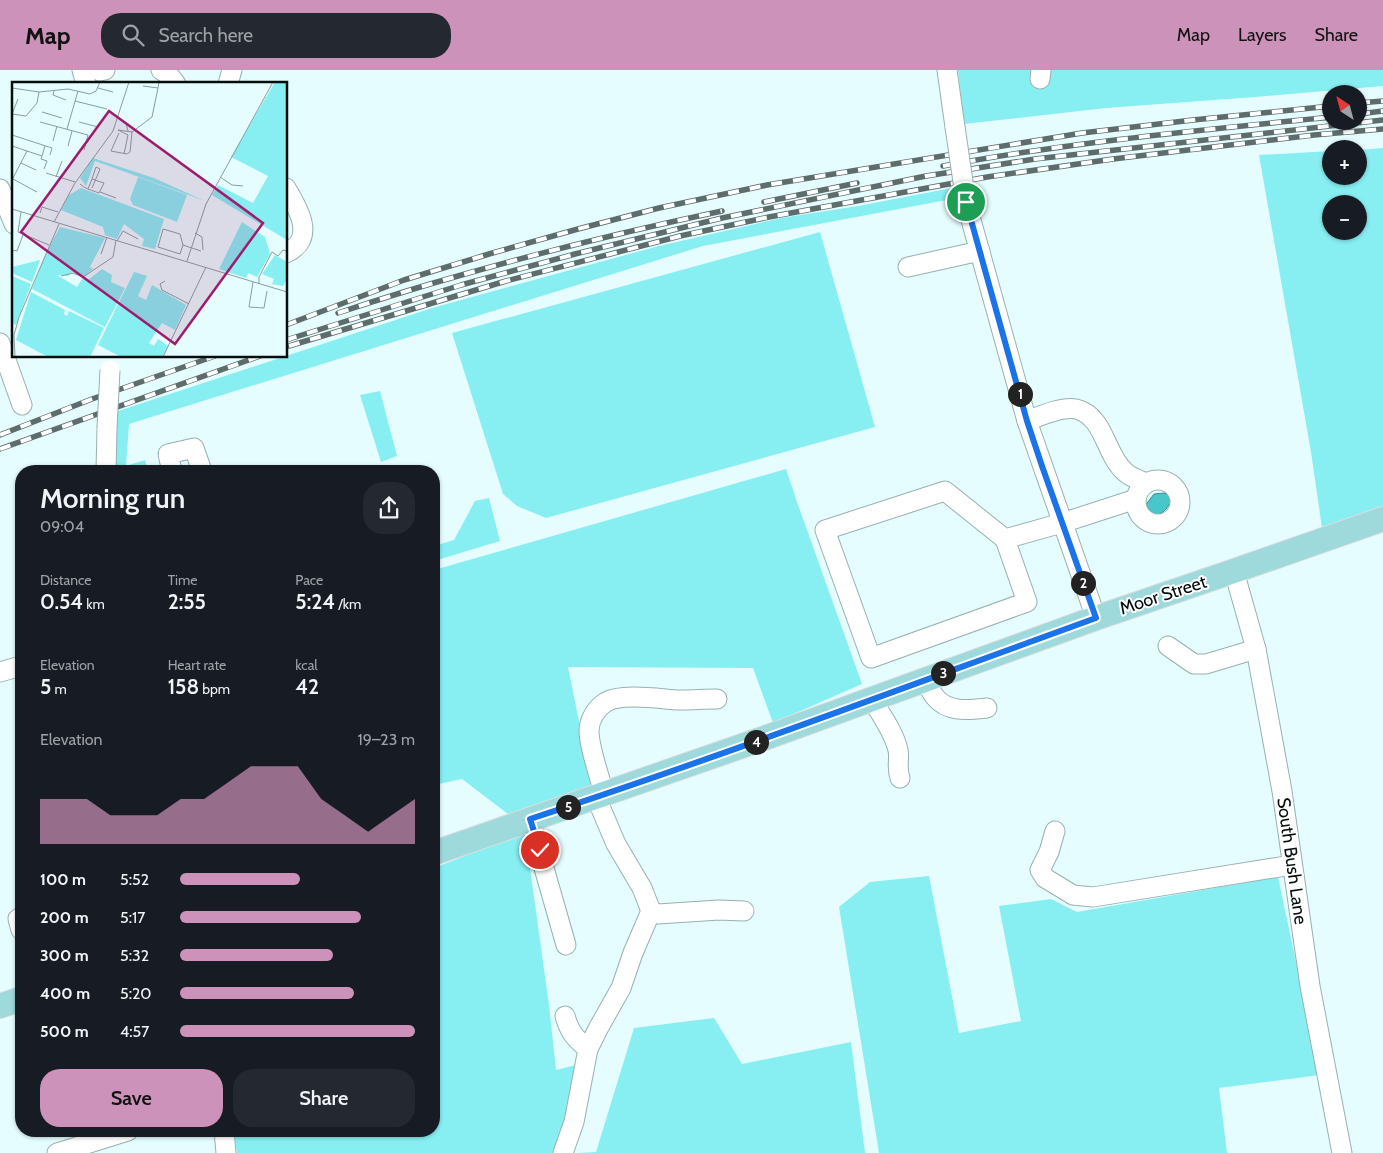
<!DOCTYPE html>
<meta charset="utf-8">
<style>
body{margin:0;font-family:Cabin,sans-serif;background:#242831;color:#f1f3f6;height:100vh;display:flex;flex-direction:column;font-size:19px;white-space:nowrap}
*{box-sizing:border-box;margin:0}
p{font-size:16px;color:#9ea1a6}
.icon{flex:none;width:28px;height:28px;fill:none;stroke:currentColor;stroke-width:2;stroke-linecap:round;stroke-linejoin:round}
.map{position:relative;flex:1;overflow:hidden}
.details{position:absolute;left:15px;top:395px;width:425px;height:672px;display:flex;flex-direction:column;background:#171b24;border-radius:20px;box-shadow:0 1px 4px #0004}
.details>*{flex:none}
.needle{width:32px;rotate:324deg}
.tools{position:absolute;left:1322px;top:15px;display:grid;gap:10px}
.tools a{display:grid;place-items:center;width:45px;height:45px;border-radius:50%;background:#171b24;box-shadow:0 1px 4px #0004;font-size:25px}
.pin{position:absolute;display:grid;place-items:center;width:42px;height:42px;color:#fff;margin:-21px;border:2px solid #fff;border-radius:50%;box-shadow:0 1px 5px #0007}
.km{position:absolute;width:25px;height:25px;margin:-12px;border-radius:50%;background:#222;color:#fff;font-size:14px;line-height:25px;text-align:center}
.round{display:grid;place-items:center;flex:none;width:52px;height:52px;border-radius:20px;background:#242831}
.headline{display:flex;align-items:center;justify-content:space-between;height:85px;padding:0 25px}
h1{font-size:28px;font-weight:600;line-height:38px}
.figures{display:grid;grid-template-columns:repeat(3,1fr);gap:8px;height:85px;padding:5px 25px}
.figures div{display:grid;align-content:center}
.figures b{font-size:21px;font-weight:600}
.figures small{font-size:14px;font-weight:400}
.figures p{font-size:14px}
.chart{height:140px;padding:10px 25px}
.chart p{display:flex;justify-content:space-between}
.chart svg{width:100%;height:90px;margin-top:5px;fill:#cc92b9;opacity:.7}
.action{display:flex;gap:10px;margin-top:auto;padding:10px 25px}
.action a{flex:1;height:58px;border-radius:20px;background:#cc92b9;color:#111;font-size:20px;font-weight:600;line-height:58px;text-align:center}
.action a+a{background:#242831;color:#f1f3f6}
ul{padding:0 25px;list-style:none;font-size:16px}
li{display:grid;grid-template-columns:80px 60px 1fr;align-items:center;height:38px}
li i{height:12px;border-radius:6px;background:#cc92b9}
header{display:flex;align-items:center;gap:30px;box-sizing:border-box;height:70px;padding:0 25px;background:#cc92b9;color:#111}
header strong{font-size:24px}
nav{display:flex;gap:28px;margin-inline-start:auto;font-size:18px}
.search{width:350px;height:45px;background:#242831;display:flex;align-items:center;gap:12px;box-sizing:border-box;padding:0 18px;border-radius:20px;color:#9ea1a6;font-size:19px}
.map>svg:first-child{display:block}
.green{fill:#87eff2;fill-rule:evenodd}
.water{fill:#48c7cb;stroke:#348f92}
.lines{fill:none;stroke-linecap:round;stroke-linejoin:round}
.minor-casing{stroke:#98b0b0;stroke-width:21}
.major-casing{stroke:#dcdddd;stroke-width:26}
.minor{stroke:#fff;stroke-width:19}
.major{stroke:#9edadc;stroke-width:24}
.rail-casing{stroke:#5e6c6c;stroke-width:5.5}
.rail{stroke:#fff;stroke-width:4;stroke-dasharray:11;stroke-linecap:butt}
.minor-bridge-casing{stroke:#98b0b0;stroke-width:21;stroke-linecap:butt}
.minor-bridge{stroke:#fff;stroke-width:19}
.route-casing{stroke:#fff;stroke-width:10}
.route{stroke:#1a73e8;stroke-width:6}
.labels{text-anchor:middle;stroke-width:4;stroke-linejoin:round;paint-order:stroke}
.street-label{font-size:18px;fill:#050d0d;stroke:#fff}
.inset-road{fill:none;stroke:#8b9d9e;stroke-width:1}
.view{fill:#9e1c6e;fill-opacity:0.15;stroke:#9e1c6e;stroke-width:2.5}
.inset-edge{fill:none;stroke:#050d0d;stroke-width:2.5}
</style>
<header>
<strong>Map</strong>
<div class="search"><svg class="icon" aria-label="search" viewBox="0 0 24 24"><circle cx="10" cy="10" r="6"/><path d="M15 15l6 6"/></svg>Search here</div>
<nav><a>Map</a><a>Layers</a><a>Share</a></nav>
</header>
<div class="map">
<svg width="1383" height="1083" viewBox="0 0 1383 1083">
<rect width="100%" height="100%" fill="#e5fdfe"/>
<!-- green -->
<g class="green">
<path d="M958 0H1383V16L1255 27 1106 38 964 54Z"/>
<path d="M1383 78V438L1322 458 1311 382 1259 85 1331 81V106H1359V80ZM1331 134H1359V161H1331Z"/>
<path d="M952 118V129L703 176 129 354 126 396 145 390 148 401H112V343L432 238 552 205 659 176 781 148 858 136Z"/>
<path d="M820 162 875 357 546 448 517 436 503 424 452 263Z"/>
<path d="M380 321 397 386 381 392 360 325Z"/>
<path d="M786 399 796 429 862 614 773 653 753 598 568 597 592 715 508 744 462 709 434 715V500Z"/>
<path d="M489 428 500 471 434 491V476L454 470 475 431Z"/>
<path d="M525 762 549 935 556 1000 580 994 559 1083H237L234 1061H434V798Z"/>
<path d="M929 806 959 963 1021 951 999 836 1051 829 1077 842 1278 807 1320 1005 1219 1018 1227 1083H879L839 837 870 812Z"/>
<path d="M714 948 742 994 851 972 865 1083H578L596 1082 634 958Z"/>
</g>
<!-- water -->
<path class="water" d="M1164 423 1170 425 1172 427C1169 440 1159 448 1146 445L1144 442V437L1154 424Z"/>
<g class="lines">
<defs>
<g id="minor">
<path d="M82 0 86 14"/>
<path d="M161 0 169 5 176 14"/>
<path d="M947 0 955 57"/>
<path d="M100 1 105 0"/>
<path d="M1040 9 1041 0"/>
<path d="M228 14 232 0"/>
<path d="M286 118C298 138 317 169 286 183"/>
<path d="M0 119 14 154"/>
<path d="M966 132 1027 351 1096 548"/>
<path d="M908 197 980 181"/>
<path d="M0 273 22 335"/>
<path d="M1027 351C1040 346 1062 336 1076 339 1105 346 1105 385 1125 402 1130 407 1139 410 1146 413"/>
<path d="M106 401 107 358"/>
<path d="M172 401 168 384 194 378 202 401"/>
<circle cx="1158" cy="432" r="22"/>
<path d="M1005 469 1027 532 871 588 825 460 945 421 1005 469 1062 453 1136 429"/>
<path d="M1234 501 1256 579 1282 721 1310 916 1342 1083"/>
<path d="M1168 576 1194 594H1206L1256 579"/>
<path d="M0 602 21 596"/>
<path d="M925 610C928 616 931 622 935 627 948 643 969 640 987 638"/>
<path d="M872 629C881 645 894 662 898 680 900 691 896 696 900 708"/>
<path d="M604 724C600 707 589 678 589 661 589 650 596 638 606 632 622 623 660 629 679 630 692 630 705 629 717 629"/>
<path d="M596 727 616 774 642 818 651 841 658 844 719 840 744 841"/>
<path d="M530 749 566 875"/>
<path d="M1055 761 1049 782 1040 800 1045 808 1073 825 1093 827 1292 795"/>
<path d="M21 847 18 849 21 860"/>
<path d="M565 946C570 963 575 968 588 979"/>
<path d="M224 1061 226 1083"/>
<path d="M57 1083 128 1061"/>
<path d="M563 1083 574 1052 588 979 599 957 621 918 633 883 651 841"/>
</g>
<g id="major">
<path d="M434 783 762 669 1096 548 1234 501 1383 449"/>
<path d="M0 936 21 929"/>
</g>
</defs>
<!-- minor casing -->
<use href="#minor" class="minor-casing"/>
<!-- major casing -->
<use href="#major" class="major-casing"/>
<!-- minor -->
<use href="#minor" class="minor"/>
<!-- major -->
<use href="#major" class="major"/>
<defs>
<g id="rail">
<path d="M1359 33 1383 31"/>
<path d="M1359 44 1383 41"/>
<path d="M943 96C1071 72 1202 60 1331 47"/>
<path d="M764 132 857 113"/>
<path d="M338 243C380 229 422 216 465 204 550 180 636 159 722 141"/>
<path d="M286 255 404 210 489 184 578 159 659 138 767 115 1082 63 1193 50 1331 36"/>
<path d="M286 270 461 215 575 184 722 148 926 106 1035 89 1383 50"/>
<path d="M289 276 506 211 680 166 769 147 987 107 1113 89 1314 65 1383 59"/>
<path d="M0 365 92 329 215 286"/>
<path d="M0 379 260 286"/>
</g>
</defs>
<!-- rail casing -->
<use href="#rail" class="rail-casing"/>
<!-- rail -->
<use href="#rail" class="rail"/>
<defs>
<g id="minor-bridge">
<path d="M955 57 966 132"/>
<path d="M107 358 110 300"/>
</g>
</defs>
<!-- minor-bridge casing -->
<use href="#minor-bridge" class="minor-bridge-casing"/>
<!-- minor-bridge -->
<use href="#minor-bridge" class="minor-bridge"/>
</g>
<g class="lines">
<defs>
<path id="route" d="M540 780 530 749C720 687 908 616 1096 548L1042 396 1027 351 966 132"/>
</defs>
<!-- route casing -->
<use href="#route" class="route-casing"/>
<!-- route -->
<use href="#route" class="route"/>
</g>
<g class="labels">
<!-- street labels -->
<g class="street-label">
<text transform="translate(1163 525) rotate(-18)" y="6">Moor Street</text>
<text transform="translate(1292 791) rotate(82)" y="6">South Bush Lane</text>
</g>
</g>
<!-- overview -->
<g transform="translate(12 12)">
<rect width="275" height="275" fill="#e5fdfe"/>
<path d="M263 0H275V158L200 113 206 103 241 121 256 94 219 75ZM81 76 142 96 193 119 83 79 74 104 68 96ZM126 95 175 113 165 140 121 123 118 117ZM69 106 152 137 143 167 130 164 132 157 112 142 105 157 93 153 91 145 49 128 57 113ZM230 140 253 155 258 172 245 195 236 191 234 196 207 187ZM48 145 93 156 78 185 81 187 71 195 61 190 56 194 45 193 65 205 70 197 76 198 90 187 100 193 99 200 113 206 93 245 20 207 32 175ZM263 173 275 180V197L271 204 260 202 262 197 250 192ZM28 178 20 200 0 191V185ZM122 190 135 194 126 214 134 218 140 203 174 223 163 248 150 241 137 261 142 264 146 257 156 264 151 275H109L86 263ZM0 194 19 202 4 243 0 241ZM19 210 53 228 52 232 55 234 57 229 92 246 78 275H36L4 258Z" fill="#87eff2"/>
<path class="inset-road" d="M131 4 146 6 147 0M0 6 27 10 56 7 78 12 84 9 88 0M86 6 101 10M42 9 41 13 54 18M63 19 95 27M30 30 50 36M0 32 14 34 25 21 27 10M0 32 6 17M108 37 114 41 116 49M28 40 76 53 72 68M67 40 86 45M55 47 66 9M107 51 99 69 115 72 118 70 120 50M0 53 40 66 38 73M41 59 45 44M0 64 30 74M56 64 60 49M112 72 116 53 106 48 120 50 140 35 146 6M9 81 24 88M32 87 35 79 29 77 33 64M34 91 63 100M44 95 50 79M208 95 220 103 231 104M1 97 25 110M80 97 84 85 88 87 80 106M0 98 15 69M68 102 72 105 76 107 87 111 92 101 80 97 76 107M88 110 104 116M0 127 275 210M9 130 6 150 37 163M28 131 30 125 46 130M42 140 63 101 101 49 117 0M183 151 190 155 191 168M105 159 111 149 126 157M171 163 168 172 146 165 151 147 168 152 171 163 189 169M0 168 5 169 11 153M89 172 95 155M175 179 194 122 261 0M49 194 61 191 71 195 101 175 104 158M153 199 148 202 150 208 177 222M241 200 237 225 252 226 255 209M247 202V195L260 170 266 174 271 168 275 169M3 275 2 253 7 235 47 142M151 275 194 185"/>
<path class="view" d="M97 29 251 141 163 262 9 150Z"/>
<rect width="275" height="275" class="inset-edge"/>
</g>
</svg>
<div class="tools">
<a><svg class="needle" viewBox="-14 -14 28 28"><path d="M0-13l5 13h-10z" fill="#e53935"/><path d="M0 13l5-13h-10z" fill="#9ea1a6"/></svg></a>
<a>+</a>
<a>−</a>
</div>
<div class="pin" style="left:966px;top:132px;background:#1e9e55"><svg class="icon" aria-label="arrive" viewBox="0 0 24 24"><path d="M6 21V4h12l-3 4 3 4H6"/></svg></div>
<div class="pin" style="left:540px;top:780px;background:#d93025"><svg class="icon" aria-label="check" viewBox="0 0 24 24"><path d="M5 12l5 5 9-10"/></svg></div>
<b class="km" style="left:1020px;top:324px">1</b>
<b class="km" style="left:1083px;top:513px">2</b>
<b class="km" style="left:943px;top:603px">3</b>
<b class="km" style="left:756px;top:672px">4</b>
<b class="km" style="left:568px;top:737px">5</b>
<section class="details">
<div class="headline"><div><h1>Morning run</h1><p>09:04</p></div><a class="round"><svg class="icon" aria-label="share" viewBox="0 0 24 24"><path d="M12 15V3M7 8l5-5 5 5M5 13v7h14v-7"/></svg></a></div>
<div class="figures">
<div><p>Distance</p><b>0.54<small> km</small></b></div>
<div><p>Time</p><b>2:55</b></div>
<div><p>Pace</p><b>5:24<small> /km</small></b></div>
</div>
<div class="figures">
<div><p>Elevation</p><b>5<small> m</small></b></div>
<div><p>Heart rate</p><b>158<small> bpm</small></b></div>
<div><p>kcal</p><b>42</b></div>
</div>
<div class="chart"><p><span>Elevation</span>19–23 m</p>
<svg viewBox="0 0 160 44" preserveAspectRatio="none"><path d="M0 44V22L10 22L20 22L30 30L40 30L50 30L60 22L70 22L80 14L90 6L100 6L110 6L120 22L130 30L140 38L150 30L160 22V44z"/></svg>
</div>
<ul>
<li><b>100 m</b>5:52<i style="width:51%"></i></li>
<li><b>200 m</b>5:17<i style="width:77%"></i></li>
<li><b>300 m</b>5:32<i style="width:65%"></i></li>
<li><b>400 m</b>5:20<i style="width:74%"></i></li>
<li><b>500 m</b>4:57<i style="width:100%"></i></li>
</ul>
<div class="action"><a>Save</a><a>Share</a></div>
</section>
</div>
